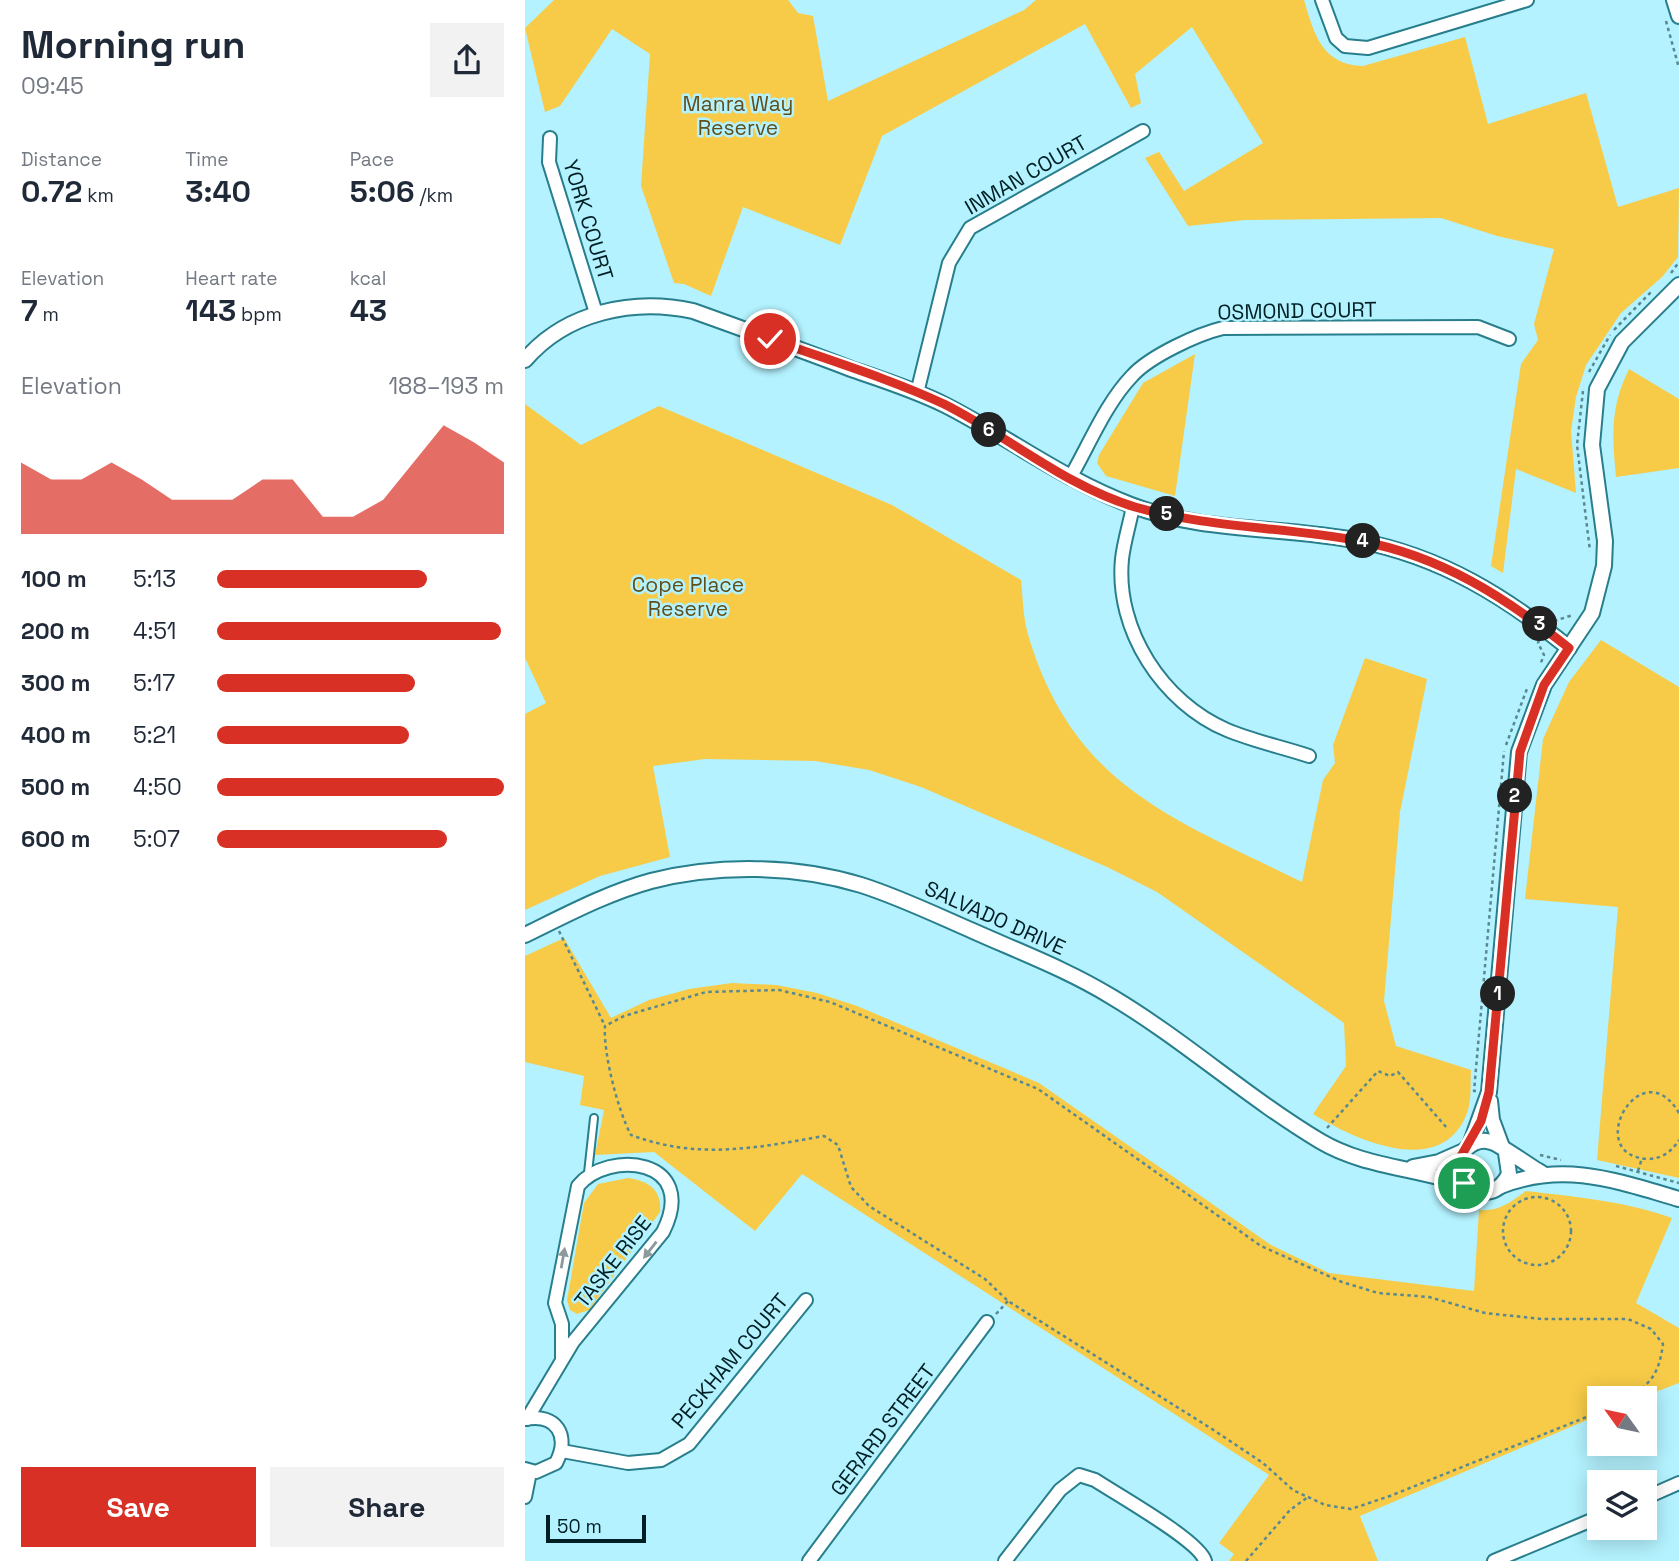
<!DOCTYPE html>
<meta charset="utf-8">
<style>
body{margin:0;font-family:"Space Grotesk",sans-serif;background:#f2f2f3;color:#1f2937;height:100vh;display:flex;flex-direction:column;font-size:26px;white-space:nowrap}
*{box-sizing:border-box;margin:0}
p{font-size:23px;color:#747a83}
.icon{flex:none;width:38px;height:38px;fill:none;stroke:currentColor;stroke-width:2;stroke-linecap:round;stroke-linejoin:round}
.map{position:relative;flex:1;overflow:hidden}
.drawer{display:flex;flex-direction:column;background:#fff;width:525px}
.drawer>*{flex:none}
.needle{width:46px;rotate:303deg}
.tools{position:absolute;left:1062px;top:1386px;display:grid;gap:14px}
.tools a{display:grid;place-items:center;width:70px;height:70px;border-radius:0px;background:#fff;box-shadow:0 4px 18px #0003;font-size:35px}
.scale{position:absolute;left:21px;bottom:18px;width:100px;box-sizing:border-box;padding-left:7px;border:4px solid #001f24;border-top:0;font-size:19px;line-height:24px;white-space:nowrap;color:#001f24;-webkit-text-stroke:5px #b3f2fe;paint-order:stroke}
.pin{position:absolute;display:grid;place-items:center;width:60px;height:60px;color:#fff;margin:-30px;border:4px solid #fff;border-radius:50%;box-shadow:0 2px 7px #0007}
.km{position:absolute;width:35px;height:35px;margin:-18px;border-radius:50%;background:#222;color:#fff;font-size:19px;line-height:35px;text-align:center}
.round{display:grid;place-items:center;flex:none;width:74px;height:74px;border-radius:0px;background:#f2f2f3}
.overview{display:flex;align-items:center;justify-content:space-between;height:119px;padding:0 21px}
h1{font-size:38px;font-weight:700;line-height:52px}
.metrics{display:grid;grid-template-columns:repeat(3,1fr);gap:10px;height:119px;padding:7px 21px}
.metrics div{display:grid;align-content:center}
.metrics b{font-size:30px;font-weight:700}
.metrics small{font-size:19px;font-weight:400}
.metrics p{font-size:19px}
.chart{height:196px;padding:14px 21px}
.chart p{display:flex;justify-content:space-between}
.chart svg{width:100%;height:126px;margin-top:7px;fill:#d93025;opacity:.7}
.cta{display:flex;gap:14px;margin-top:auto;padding:14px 21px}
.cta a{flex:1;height:80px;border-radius:0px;background:#d93025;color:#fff;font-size:28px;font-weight:700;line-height:80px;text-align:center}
.cta a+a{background:#f2f2f3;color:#1f2937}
ul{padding:0 21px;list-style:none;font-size:23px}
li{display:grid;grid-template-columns:112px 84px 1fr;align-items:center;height:52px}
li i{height:18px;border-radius:9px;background:#d93025}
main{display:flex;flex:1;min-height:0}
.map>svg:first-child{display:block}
.green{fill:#f7cb48}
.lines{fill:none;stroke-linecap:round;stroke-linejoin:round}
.service-casing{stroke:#287e8c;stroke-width:10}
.minor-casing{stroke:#287e8c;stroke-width:16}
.tertiary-casing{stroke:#287e8c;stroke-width:18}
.path{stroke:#598891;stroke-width:2.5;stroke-dasharray:3.5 3.5;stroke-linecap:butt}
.service{stroke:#fff;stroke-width:6}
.minor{stroke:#fff;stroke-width:12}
.tertiary{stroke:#fff;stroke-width:14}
.oneway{fill:#8c9a9c}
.route-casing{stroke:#fff;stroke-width:14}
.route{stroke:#d93025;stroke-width:9}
.labels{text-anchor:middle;stroke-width:5;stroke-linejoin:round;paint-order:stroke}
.park-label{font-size:21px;fill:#614f1b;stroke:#b3f2fe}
.street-label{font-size:21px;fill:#001f24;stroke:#b3f2fe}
</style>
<main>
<section class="drawer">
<div class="overview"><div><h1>Morning run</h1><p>09:45</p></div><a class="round"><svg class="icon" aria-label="share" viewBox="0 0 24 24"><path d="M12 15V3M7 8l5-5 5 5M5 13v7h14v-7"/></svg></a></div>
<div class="metrics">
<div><p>Distance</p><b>0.72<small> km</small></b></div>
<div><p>Time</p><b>3:40</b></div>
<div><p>Pace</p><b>5:06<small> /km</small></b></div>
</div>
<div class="metrics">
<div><p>Elevation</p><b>7<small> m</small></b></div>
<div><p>Heart rate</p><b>143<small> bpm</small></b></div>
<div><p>kcal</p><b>43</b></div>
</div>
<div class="chart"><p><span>Elevation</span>188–193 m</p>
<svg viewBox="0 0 160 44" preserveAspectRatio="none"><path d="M0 44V19L10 25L20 25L30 19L40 25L50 32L60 32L70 32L80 25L90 25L100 38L110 38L120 32L130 19L140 6L150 12L160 19V44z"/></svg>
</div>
<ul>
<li><b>100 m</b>5:13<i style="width:73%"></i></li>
<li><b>200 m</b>4:51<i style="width:99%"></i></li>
<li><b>300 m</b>5:17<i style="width:69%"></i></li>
<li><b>400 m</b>5:21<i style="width:67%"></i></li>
<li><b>500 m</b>4:50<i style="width:100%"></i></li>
<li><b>600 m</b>5:07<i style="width:80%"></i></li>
</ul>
<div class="cta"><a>Save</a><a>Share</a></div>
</section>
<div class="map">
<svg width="1154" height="1561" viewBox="0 0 1154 1561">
<rect width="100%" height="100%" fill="#b3f2fe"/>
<!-- green -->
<g class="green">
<path d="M29 0H263L273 13 288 16 303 101 499 10 511 0H779C789 34 797 65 838 66L940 37 963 124 1061 93 1093 207 1154 188 1153 257 1137 277 1096 313 1061 365 1051 397 1046 431 1051 493 991 469 978 573 966 566 996 364 1013 340 1009 324 1029 249 972 236 916 218 720 220 663 226 620 158 634 152 659 191 738 143 667 27 610 74 616 103 606 108 560 24 357 136 315 245 218 207 186 296 159 284 149 283 116 186 125 54 87 29 35 106 20 112 0 28Z"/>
<path d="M670 354 650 496 581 476 572 463 574 455 618 383Z"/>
<path d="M1104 369 1154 399V468L1091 477C1087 435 1085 408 1104 369Z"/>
<path d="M0 404 56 445 134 406 367 505 496 580C498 599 498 620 504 638 550 788 650 819 777 882L798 780 810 763 808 745 840 658 902 679 875 812 859 1001 871 1046 946 1070C945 1083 947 1101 942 1113 917 1180 830 1140 788 1114L821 1066 819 1023 632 892 582 867 396 787 344 770 290 761 180 759 128 766 145 857 75 876 0 910V714L21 703 0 658Z"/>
<path d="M1076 640 1154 687V1178L1072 1160 1093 907 1000 899 1018 739 1044 682Z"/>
<path d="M39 938 86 1018 124 1000 164 989 207 983 251 985 292 993 332 1006 514 1083 746 1245 804 1273 949 1291 954 1210C973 1212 986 1202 1001 1191 1051 1197 1100 1201 1147 1218L1111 1303 1154 1328V1383L1115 1398H1074V1415L835 1516 853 1561H704L709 1554 694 1543 744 1475 277 1174 230 1231 129 1152 70 1155 79 1110 55 1105 59 1076 0 1062V956Z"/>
<path d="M103 1178C124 1181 137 1190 135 1212L64 1310 52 1314 45 1310 42 1300 59 1203 73 1184Z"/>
</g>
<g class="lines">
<defs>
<path id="service" d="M63 1173 69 1118"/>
<g id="minor">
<path d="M797 0 811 38 820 46 843 48 1002 0"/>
<path d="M25 138 24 162 71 313"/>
<path d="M392 393 424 263 445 228 618 131"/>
<path d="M545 478C564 445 581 403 607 376 625 356 673 334 698 328L953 327 984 339"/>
<path d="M608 506C605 523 599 541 597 559 590 630 638 703 702 730 728 741 757 747 784 756"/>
<path d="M0 1419C32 1413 45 1436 31 1463L11 1472 0 1469"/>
<path d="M2 1419 48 1342 138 1232C175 1158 83 1149 53 1186L30 1303 37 1324V1360"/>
<path d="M37 1451 103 1463 136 1460 164 1444 281 1300"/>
<path d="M0 1497 5 1472"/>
<path d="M1120 1498 1154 1483"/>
<path d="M284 1561 462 1322"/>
<path d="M480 1561 535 1490 554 1475 570 1480C591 1494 675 1541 680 1561"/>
<path d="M969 1561 1074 1517"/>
</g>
<g id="tertiary">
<path d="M1149 0 1154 16"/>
<path d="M0 360C41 312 108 298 168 311 221 330 274 349 326 369 358 380 390 390 420 405 483 437 539 480 606 505 678 533 760 526 835 541 917 557 981 597 1044 648"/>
<path d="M0 935C41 915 82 893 126 881 193 864 270 865 336 885 374 897 411 915 448 931 495 952 543 970 587 997 659 1040 723 1098 795 1141 842 1169 897 1167 946 1188"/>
<path d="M965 1101 967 1120 977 1147"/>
<path d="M945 1145 964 1092 994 752 1019 685 1067 613 1079 566 1080 541 1067 445 1072 389 1097 342 1154 285"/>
<path d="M981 1153 984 1174C964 1215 915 1177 941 1149 948 1142 957 1139 966 1142 975 1144 1005 1167 1017 1173"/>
<path d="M888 1167 914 1162 939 1151"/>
<path d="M976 1186C1039 1161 1092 1181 1154 1199"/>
</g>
</defs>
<!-- service casing -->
<use href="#service" class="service-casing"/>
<!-- minor casing -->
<use href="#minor" class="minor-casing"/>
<!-- tertiary casing -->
<use href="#tertiary" class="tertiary-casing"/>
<!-- path -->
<g class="path">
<path d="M1141 21 1154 68"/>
<path d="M1146 273 1154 262"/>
<path d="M1089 330 1126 292"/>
<path d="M1064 372 1085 335"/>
<path d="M1058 391 1052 445 1065 551"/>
<path d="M1029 621 1048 615"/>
<path d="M1014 640 1013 643 1019 655 1015 665"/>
<path d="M981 745 1003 686"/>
<path d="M34 931 80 1026"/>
<path d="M951 1091H949L979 751"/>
<path d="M1154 1113C1116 1048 1056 1156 1123 1159 1137 1159 1147 1151 1154 1140"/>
<path d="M802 1128 853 1071 865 1076 873 1072 922 1128"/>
<path d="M1015 1155 1036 1160"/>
<path d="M1091 1166 1154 1183"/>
<path d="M1113 1171 1117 1158"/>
<circle cx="1012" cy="1231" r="34"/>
<path d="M471 1314 483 1301"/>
<path d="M1074 1412 865 1496 826 1509 800 1505 768 1490 738 1463 687 1429 483 1301 460 1279 344 1206 326 1187 313 1145 299 1136C231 1148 173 1160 106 1135 93 1111 78 1053 80 1026L99 1016 181 992 254 990 305 1002 513 1089 736 1246 817 1282 853 1293 904 1297 960 1313 1017 1319H1103L1126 1329 1138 1344C1134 1373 1127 1383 1103 1398"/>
<path d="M721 1561 765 1510 783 1497"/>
</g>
<!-- service -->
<use href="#service" class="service"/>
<!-- minor -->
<use href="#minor" class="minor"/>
<!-- tertiary -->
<use href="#tertiary" class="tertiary"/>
</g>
<!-- one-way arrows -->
<defs><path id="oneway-solid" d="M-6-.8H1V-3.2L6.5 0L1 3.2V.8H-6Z" transform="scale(1.75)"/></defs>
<g class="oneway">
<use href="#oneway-solid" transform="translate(125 1250) rotate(128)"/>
<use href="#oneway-solid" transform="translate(38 1258) rotate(-80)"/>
</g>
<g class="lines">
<defs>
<path id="route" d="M245 339C303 360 363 378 419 404 483 436 540 486 610 507 683 528 760 527 835 541 916 556 980 597 1044 648L1019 685 995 752 964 1092 956 1121 935 1158 933 1167 939 1183"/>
</defs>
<!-- route casing -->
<use href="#route" class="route-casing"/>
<!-- route -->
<use href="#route" class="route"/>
</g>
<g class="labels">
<!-- park labels -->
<g class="park-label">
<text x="213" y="111">Manra Way<tspan x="213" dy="24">Reserve</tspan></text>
<text x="163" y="592">Cope Place<tspan x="163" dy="24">Reserve</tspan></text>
</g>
<!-- street labels -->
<g class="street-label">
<text transform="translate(501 175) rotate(-30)" y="7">INMAN COURT</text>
<text transform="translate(63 220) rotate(73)" y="7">YORK COURT</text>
<text transform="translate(772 311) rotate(-1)" y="7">OSMOND COURT</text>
<text transform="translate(470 918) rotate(24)" y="7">SALVADO DRIVE</text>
<text transform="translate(88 1262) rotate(-52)" y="7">TASKE RISE</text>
<text transform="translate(205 1361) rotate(-50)" y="7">PECKHAM COURT</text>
<text transform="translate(358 1430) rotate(-53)" y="7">GERARD STREET</text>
</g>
</g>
</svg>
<div class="tools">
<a><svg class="needle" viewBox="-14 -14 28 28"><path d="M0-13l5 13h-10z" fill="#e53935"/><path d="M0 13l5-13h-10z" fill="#747a83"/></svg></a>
<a><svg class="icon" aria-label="layers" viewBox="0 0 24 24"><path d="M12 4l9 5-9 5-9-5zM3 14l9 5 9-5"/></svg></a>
</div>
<div class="scale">50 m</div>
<div class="pin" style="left:939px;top:1183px;background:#1e9e55"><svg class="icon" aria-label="arrive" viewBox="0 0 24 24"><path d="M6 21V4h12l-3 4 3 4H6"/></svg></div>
<div class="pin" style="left:245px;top:339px;background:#d93025"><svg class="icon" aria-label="check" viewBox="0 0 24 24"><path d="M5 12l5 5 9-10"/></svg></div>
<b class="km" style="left:973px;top:994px">1</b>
<b class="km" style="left:990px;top:796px">2</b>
<b class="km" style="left:1015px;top:624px">3</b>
<b class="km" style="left:838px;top:541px">4</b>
<b class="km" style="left:642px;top:514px">5</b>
<b class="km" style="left:464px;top:430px">6</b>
</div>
</main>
